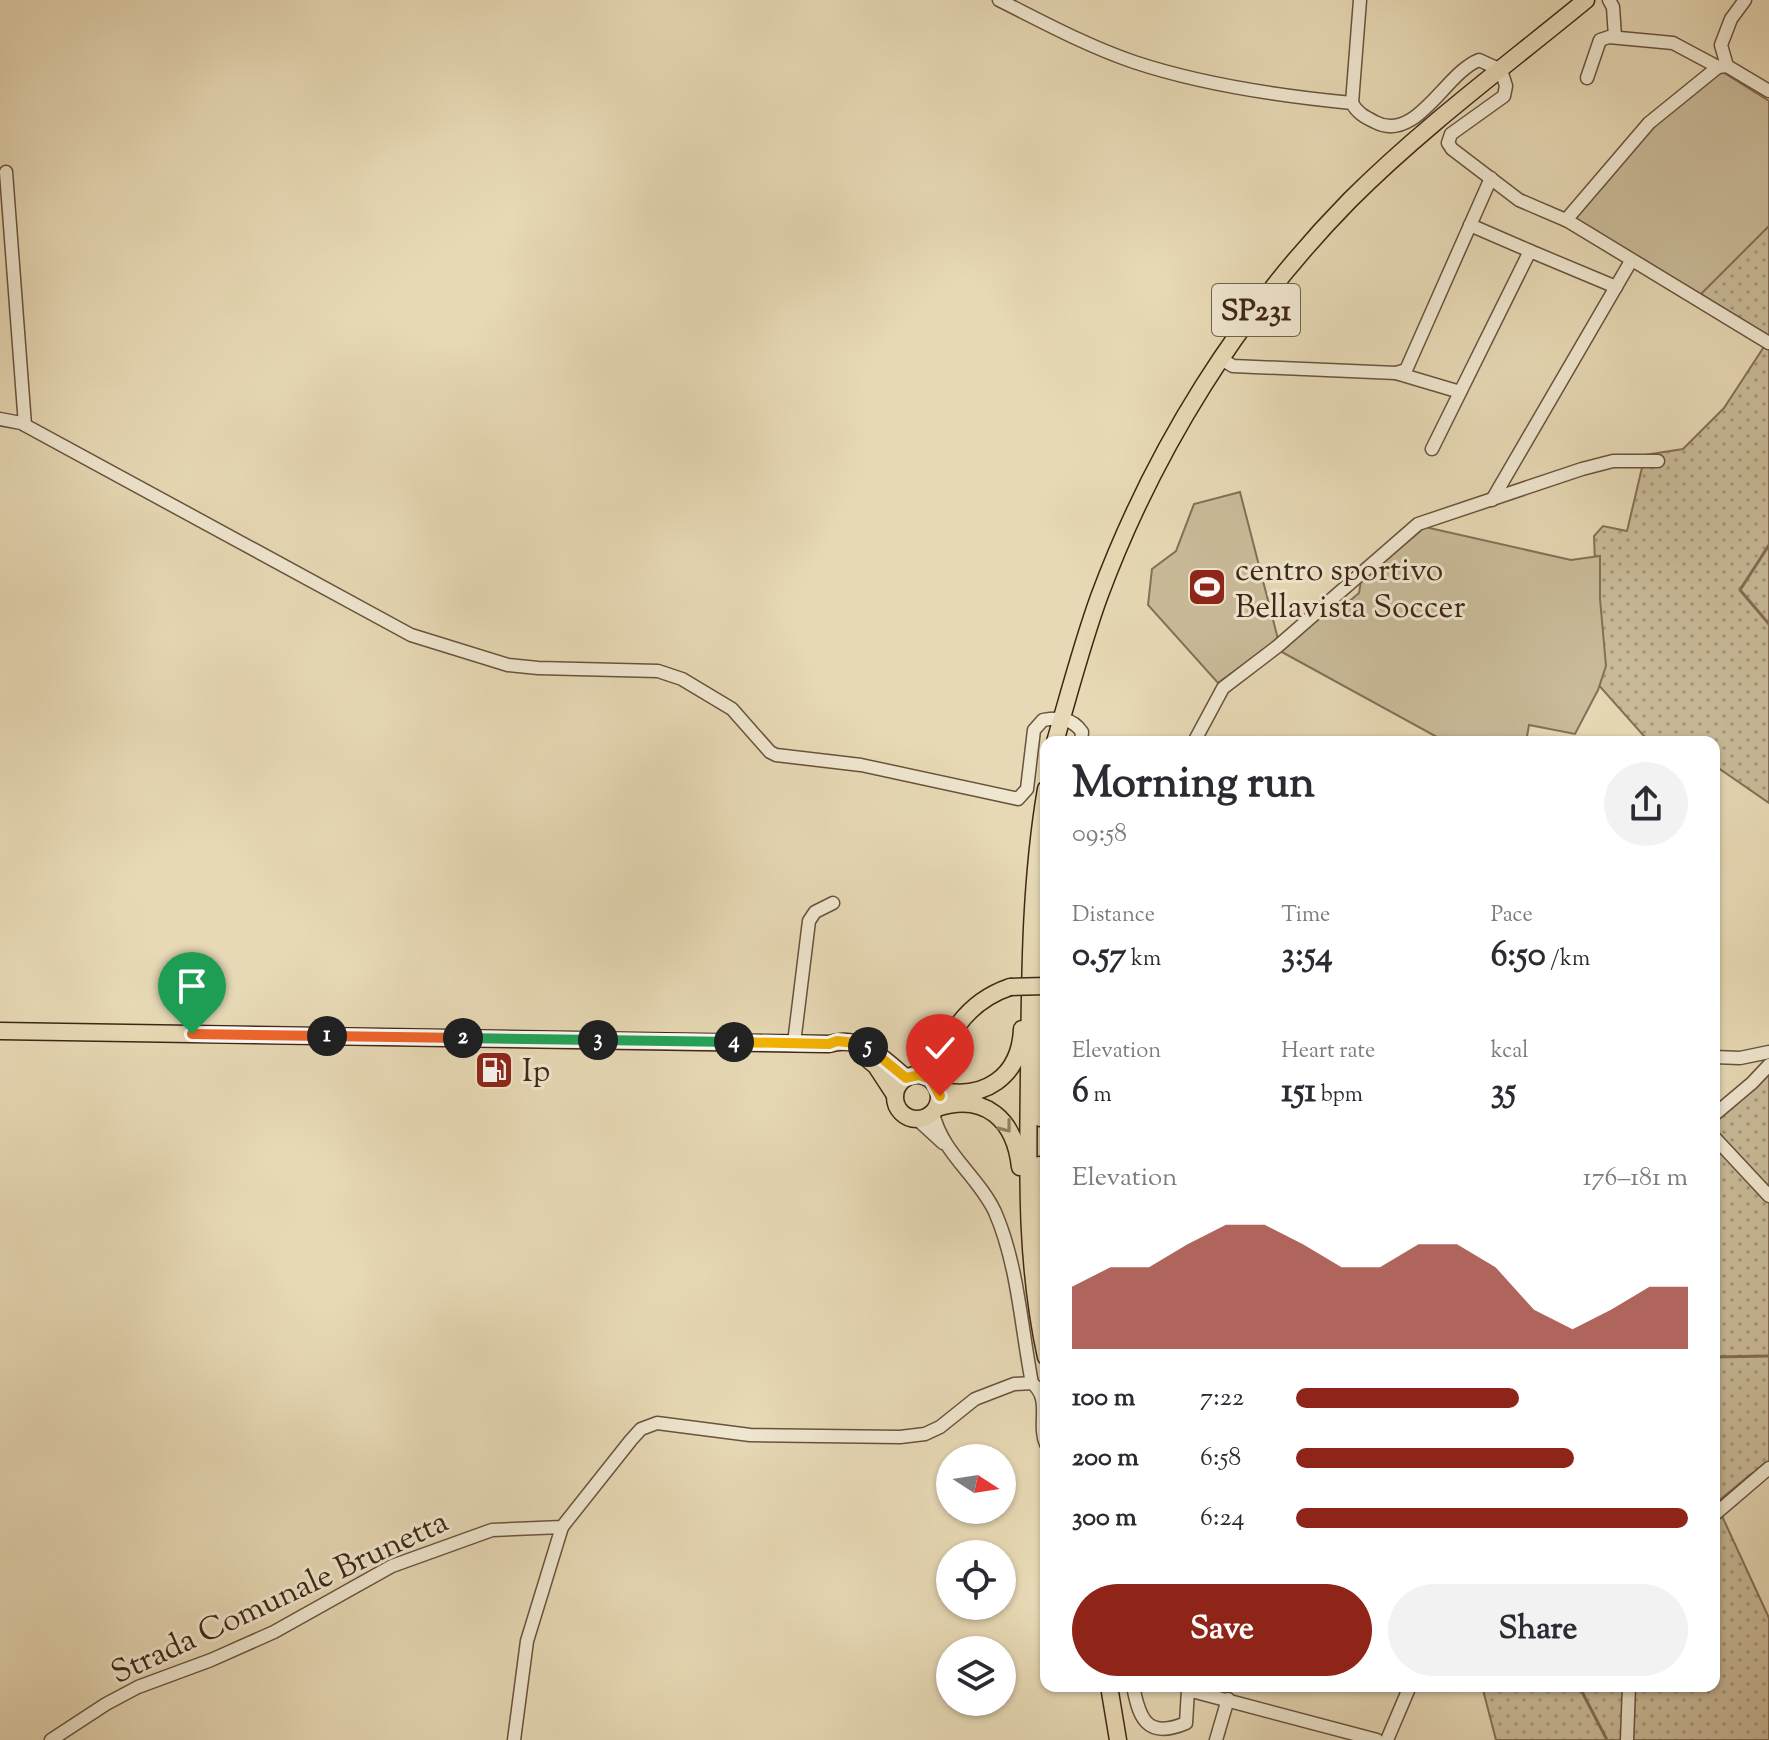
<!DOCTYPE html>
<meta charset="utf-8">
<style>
body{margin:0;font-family:"Sorts Mill Goudy",serif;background:#f2f2f3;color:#2b2b33;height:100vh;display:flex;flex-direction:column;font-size:30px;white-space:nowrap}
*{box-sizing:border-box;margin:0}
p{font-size:26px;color:#7c7c81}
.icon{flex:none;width:44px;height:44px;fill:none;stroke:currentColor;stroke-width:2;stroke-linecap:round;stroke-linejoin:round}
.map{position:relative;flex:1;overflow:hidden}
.panel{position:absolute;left:1040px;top:736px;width:680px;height:956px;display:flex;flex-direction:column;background:#fff;border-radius:16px;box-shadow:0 2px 6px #0004}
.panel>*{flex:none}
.needle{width:52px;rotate:102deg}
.controls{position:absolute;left:936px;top:1444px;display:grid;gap:16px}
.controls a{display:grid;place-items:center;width:80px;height:80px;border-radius:50%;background:#fff;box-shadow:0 2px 6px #0004;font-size:40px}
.pin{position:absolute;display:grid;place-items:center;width:68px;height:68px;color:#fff;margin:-82px -34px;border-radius:50% 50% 50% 0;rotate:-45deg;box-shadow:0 0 8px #0007}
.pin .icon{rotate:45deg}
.km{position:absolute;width:40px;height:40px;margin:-20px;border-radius:50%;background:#222;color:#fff;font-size:22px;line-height:40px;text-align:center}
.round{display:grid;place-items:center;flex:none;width:84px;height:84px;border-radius:42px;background:#f2f2f3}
.overview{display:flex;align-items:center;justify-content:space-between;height:136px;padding:0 32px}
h1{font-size:44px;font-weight:700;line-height:60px}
.metrics{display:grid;grid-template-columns:repeat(3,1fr);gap:12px;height:136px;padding:8px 32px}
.metrics div{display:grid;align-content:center}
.metrics b{font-size:34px;font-weight:700}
.metrics small{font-size:22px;font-weight:400}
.metrics p{font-size:22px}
.chart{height:224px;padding:16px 32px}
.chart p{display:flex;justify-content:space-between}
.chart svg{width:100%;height:144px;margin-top:8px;fill:#8f2418;opacity:.7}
.button{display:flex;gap:16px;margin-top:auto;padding:16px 32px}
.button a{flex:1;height:92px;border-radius:48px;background:#8f2418;color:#fff;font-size:32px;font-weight:700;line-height:92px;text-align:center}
.button a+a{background:#f2f2f3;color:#2b2b33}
ul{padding:0 32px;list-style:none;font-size:26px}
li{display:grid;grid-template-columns:128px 96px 1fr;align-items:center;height:60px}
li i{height:20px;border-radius:10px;background:#8f2418}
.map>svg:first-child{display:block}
.park{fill:url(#park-dots);stroke:#847058;stroke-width:2}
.pitch{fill:#cabb9a;stroke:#847058;stroke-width:2}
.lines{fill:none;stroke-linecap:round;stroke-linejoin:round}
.stream{stroke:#826d55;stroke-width:3}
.minor-casing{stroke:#69533d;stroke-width:15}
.major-casing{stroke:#3f2615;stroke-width:19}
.minor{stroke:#efe6cf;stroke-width:12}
.major{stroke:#e7d9b5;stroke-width:16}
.major-bridge-casing{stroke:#3f2615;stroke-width:19;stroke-linecap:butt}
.major-bridge{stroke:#e7d9b5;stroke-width:16}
.oneway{stroke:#938065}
.split-1-casing{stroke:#fff;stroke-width:16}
.split-2-casing{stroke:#fff;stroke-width:16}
.split-3-casing{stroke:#fff;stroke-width:16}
.split-4-casing{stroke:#fff;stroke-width:16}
.split-5-casing{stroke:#fff;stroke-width:16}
.split-6-casing{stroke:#fff;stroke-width:16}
.split-1{stroke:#f0652b;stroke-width:10}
.split-2{stroke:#f0652b;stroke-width:10}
.split-3{stroke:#22a559;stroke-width:10}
.split-4{stroke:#22a559;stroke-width:10}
.split-5{stroke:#f5b400;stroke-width:10}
.split-6{stroke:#f5b400;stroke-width:10}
.labels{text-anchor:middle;stroke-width:6;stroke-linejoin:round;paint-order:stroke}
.shield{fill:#efe6cf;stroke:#74604d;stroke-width:2}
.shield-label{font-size:30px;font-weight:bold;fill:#3f2615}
.poi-label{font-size:32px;fill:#3f2615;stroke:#efe6cf;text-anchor:start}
.street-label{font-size:32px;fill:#3f2615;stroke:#efe6cf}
</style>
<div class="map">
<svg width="1769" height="1740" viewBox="0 0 1769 1740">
<defs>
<pattern id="park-dots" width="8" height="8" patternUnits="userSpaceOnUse" patternTransform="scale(2)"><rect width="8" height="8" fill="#cabb9a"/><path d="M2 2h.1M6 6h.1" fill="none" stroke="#a5987c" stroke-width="1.8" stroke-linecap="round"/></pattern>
</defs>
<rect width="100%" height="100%" fill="#e7d9b5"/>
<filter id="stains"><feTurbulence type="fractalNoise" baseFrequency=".0025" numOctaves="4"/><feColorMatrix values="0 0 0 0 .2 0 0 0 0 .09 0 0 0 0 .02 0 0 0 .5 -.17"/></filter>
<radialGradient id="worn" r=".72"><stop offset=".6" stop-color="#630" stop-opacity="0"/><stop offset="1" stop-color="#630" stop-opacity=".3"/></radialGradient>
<!-- park -->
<g class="park">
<path d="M1769 206V337L1685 284Z"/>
<path d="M1769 339V803L1714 765V742H1653L1643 735 1595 681 1598 648 1594 536 1603 526 1627 531 1645 455 1683 449 1724 408Z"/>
<path d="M1769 1069V1464L1751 1474 1716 1503 1769 1618V1740H1496L1482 1686H1714V1119Z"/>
</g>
<!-- pitch -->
<g class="pitch">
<path d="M1721 71 1769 101V226L1699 296 1572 218 1651 126Z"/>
<path d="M1240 492 1278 639 1218 683 1148 605 1152 569 1176 551 1194 504Z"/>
<path d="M1425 527 1571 560 1600 556V599L1606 666 1598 690 1575 734 1529 725 1526 742H1446L1280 651 1322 615 1332 616 1359 593 1361 581Z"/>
</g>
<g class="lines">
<!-- stream -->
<g class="stream">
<path d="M1769 545 1740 590 1769 624"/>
<path d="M1714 1357 1769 1356"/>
<path d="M1579 1686 1607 1740"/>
</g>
<defs>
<g id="minor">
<path d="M999 0C1043 22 1087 46 1134 62 1203 85 1279 96 1352 103 1357 113 1365 117 1375 122 1416 144 1445 73 1479 60L1501 70 1506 86 1504 96 1451 134 1448 143 1452 149 1519 200 1568 221 1769 343"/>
<path d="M1609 0 1613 7 1615 37"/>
<path d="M1745 0 1731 19 1721 45 1727 66 1769 91"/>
<path d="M1587 78 1600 40 1609 37 1673 43 1718 67 1727 66"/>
<path d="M1352 103 1360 0"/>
<path d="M6 172 25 425"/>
<path d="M1566 220 1649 123 1718 67"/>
<path d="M1470 225 1530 251"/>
<path d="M1221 359 1233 366 1396 373 1406 370 1491 178"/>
<path d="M1396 373 1460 392"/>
<path d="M0 419 21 423 411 635 508 665 538 668 658 671 682 679 732 709 770 752 776 755 861 765 1018 799 1027 789 1034 730 1043 720C1059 717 1072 718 1082 732L1081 742"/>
<path d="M1432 449 1530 251 1616 287"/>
<path d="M1492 500 1631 261"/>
<path d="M1194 742 1223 688 1278 646 1418 524 1582 469 1613 461H1658"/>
<path d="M794 1043 809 921 815 912 833 903"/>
<path d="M1714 1057 1740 1058 1769 1052"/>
<path d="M933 1113C942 1153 978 1176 995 1212 1018 1265 1021 1327 1032 1383 1052 1399 1037 1424 1046 1444"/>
<path d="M1714 1115 1752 1083 1769 1065"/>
<path d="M917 1119 943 1143"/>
<path d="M1714 1137 1769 1196"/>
<path d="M1714 1515 1769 1468"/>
<path d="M1133 1686C1139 1717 1146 1740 1186 1723L1188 1690 1377 1740"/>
<path d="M51 1740 106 1704 138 1687 211 1660 274 1632 392 1566 492 1530 562 1527 631 1440 641 1429 657 1423 750 1435 900 1437 925 1434 940 1427 975 1399 1014 1384 1032 1383"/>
<path d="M514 1740 527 1641 562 1527"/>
<path d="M1216 1740 1228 1699"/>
<path d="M1387 1740 1410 1686"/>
<path d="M1627 1740 1629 1686"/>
</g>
<g id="major">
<path d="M1055 742C1069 694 1082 644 1099 597 1154 449 1239 313 1350 200 1423 127 1507 65 1586 0"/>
<path d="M1046 789C1030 883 1030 978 1029 1073 1028 1170 1025 1261 1046 1357"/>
<path d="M0 1031 829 1044C861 1034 884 1059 906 1078"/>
<path d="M864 1056 876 1066 895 1095"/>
<circle cx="917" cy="1097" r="22"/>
<path d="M935 1083C942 1039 966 1002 1010 987"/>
<path d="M938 1090C984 1101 1020 1077 1022 1029"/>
<path d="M937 1108C985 1092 1015 1120 1020 1167"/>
<path d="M1040 1118 1044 893"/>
<path d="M1039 1165 1040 1223 1046 1279"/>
<path d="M1109 1686 1118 1740"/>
</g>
</defs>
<!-- minor casing -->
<use href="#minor" class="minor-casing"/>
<!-- major casing -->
<use href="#major" class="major-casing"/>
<!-- minor -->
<use href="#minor" class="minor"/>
<!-- major -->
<use href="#major" class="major"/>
<defs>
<path id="major-bridge" d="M1010 987 1046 986"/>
</defs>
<!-- major-bridge casing -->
<use href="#major-bridge" class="major-bridge-casing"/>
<!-- major-bridge -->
<use href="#major-bridge" class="major-bridge"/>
</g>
<!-- one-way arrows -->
<defs><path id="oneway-chevron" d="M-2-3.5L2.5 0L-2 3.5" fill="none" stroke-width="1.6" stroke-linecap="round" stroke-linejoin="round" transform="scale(2)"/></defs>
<use class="oneway" href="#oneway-chevron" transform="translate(1006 1127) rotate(52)"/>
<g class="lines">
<defs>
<path id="split-1" d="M192 1034 327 1036"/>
<path id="split-2" d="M327 1036 463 1038"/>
<path id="split-3" d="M463 1038 598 1040"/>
<path id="split-4" d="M598 1040 734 1042"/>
<path id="split-5" d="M734 1042 829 1044 837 1041 855 1043 868 1047"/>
<path id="split-6" d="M868 1047 906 1078 919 1075 931 1079 940 1096"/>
</defs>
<!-- split-1 casing -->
<use href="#split-1" class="split-1-casing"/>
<!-- split-2 casing -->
<use href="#split-2" class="split-2-casing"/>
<!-- split-3 casing -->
<use href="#split-3" class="split-3-casing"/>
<!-- split-4 casing -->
<use href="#split-4" class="split-4-casing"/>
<!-- split-5 casing -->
<use href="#split-5" class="split-5-casing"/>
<!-- split-6 casing -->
<use href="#split-6" class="split-6-casing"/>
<!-- split-1 -->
<use href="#split-1" class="split-1"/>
<!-- split-2 -->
<use href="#split-2" class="split-2"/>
<!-- split-3 -->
<use href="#split-3" class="split-3"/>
<!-- split-4 -->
<use href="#split-4" class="split-4"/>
<!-- split-5 -->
<use href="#split-5" class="split-5"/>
<!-- split-6 -->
<use href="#split-6" class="split-6"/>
</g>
<!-- icons -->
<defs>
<symbol id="stadium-square" viewBox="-11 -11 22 22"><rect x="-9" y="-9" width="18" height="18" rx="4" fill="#8f2418" stroke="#efe6cf"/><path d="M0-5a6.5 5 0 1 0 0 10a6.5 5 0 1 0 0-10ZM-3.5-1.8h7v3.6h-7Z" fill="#fff"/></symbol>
<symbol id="fuel-square" viewBox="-11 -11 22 22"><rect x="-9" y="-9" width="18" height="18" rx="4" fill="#8f2418" stroke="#efe6cf"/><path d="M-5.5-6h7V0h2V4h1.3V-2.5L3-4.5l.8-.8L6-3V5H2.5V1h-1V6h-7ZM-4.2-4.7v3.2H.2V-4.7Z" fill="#fff"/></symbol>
</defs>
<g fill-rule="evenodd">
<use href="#stadium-square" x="1185" y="565" width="44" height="44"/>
<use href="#fuel-square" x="472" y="1048" width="44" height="44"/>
</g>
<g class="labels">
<!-- shield labels -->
<rect class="shield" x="1212" y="284" width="88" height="52" rx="6"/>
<g class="shield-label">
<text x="1256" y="320">SP231</text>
</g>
<!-- poi labels -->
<g class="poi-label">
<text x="1235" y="580">centro sportivo<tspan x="1235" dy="37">Bellavista Soccer</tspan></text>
<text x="522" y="1081">Ip</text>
</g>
<!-- street labels -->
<g class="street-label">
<text transform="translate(279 1596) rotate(-25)" y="11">Strada Comunale Brunetta</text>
</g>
</g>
<rect width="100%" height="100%" filter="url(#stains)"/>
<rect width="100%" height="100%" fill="url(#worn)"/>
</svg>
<div class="controls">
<a><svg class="needle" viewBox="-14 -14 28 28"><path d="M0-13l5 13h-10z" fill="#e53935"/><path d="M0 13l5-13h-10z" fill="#7c7c81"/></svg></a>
<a><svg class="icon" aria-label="locate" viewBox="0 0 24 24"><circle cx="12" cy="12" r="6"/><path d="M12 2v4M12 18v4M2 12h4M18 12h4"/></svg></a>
<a><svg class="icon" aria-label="layers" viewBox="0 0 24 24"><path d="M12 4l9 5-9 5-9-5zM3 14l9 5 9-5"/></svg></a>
</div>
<div class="pin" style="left:192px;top:1034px;background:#1e9e55"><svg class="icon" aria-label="arrive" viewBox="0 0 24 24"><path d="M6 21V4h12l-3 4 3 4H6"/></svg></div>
<div class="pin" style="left:940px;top:1096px;background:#d93025"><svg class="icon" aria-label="check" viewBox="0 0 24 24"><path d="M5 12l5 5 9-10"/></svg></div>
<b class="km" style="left:327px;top:1036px">1</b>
<b class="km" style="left:463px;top:1038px">2</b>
<b class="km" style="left:598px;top:1040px">3</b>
<b class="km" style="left:734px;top:1042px">4</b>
<b class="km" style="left:868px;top:1047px">5</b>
<section class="panel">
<div class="overview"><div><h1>Morning run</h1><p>09:58</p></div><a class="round"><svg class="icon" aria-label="share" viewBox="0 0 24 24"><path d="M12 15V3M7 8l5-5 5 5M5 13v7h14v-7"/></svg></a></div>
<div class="metrics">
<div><p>Distance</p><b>0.57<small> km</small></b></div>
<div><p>Time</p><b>3:54</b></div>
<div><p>Pace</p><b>6:50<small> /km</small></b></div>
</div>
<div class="metrics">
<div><p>Elevation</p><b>6<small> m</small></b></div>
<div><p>Heart rate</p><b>151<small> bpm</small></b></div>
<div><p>kcal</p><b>35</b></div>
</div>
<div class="chart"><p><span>Elevation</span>176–181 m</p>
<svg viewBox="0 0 160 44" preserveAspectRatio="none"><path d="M0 44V25L10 19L20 19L30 12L40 6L50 6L60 12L70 19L80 19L90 12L100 12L110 19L120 32L130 38L140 32L150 25L160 25V44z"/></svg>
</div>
<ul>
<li><b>100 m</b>7:22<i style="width:57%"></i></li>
<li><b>200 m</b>6:58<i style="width:71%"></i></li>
<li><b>300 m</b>6:24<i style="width:100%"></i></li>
</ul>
<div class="button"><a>Save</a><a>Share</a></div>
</section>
</div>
